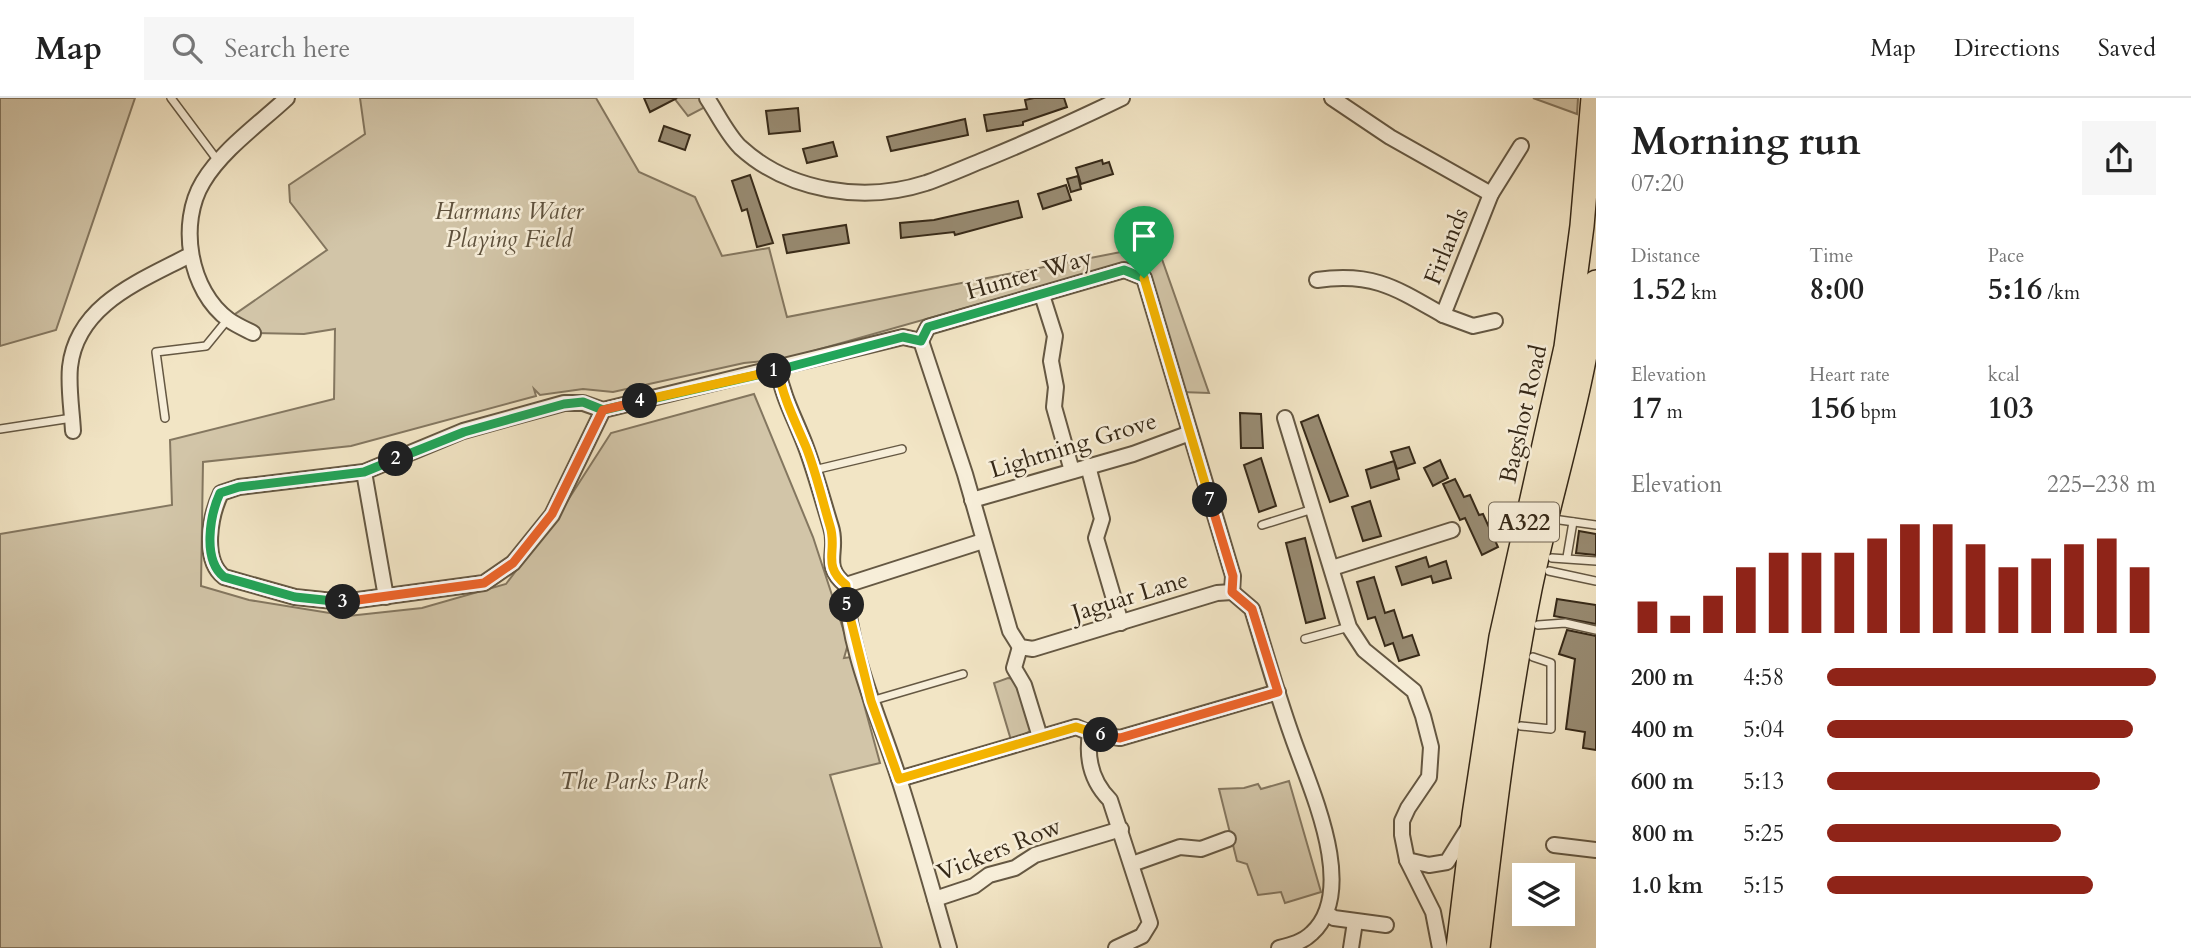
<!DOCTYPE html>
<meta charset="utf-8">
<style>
body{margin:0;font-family:Cardo,serif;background:#f6f6f6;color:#222;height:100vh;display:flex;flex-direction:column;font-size:26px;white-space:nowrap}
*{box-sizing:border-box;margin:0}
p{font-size:23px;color:#767676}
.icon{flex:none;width:38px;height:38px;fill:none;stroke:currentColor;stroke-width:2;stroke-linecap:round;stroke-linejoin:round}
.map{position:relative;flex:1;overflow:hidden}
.drawer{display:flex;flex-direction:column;background:#fff;width:595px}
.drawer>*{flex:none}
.tools{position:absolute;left:1512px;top:765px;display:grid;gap:14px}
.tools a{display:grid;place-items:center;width:63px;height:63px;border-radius:0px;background:#fff;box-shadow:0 7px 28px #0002;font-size:35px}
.pin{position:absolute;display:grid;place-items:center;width:60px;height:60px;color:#fff;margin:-72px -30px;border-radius:50% 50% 50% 0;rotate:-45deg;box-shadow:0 0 7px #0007}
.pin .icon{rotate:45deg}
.km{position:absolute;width:35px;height:35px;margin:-18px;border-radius:50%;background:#222;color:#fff;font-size:19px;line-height:35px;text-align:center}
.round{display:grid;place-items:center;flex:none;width:74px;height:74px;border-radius:0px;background:#f6f6f6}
.headline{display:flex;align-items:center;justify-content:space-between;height:119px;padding:0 35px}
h1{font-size:38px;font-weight:600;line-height:52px}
.metrics{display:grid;grid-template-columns:repeat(3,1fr);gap:10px;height:119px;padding:7px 35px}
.metrics div{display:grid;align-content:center}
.metrics b{font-size:30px;font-weight:600}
.metrics small{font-size:19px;font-weight:400}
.metrics p{font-size:19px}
.chart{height:196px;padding:14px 35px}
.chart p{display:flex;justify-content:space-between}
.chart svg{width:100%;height:126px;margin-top:7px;stroke:#8f2418;stroke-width:6}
ul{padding:0 35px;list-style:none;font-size:23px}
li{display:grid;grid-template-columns:112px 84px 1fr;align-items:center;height:52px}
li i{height:18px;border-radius:9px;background:#8f2418}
header{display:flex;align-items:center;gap:42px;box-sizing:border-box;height:98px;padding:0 35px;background:#fff;border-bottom:2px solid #e0e0e0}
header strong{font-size:33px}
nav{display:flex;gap:38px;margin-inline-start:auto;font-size:24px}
.search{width:490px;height:63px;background:#f6f6f6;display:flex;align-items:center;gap:18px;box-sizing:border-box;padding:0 24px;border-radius:0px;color:#767676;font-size:26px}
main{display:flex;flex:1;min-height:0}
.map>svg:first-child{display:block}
.green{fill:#d2c5a8;stroke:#847760;stroke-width:2}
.building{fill:#988b72;stroke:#362918;stroke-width:2}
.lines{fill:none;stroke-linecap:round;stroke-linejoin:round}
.service-casing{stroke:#655843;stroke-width:10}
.minor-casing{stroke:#655843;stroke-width:18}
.trunk-casing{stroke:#362918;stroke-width:26}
.service{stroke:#f7eed9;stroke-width:7}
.minor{stroke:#f7eed9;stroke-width:14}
.trunk{stroke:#f2e5c5;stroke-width:23}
.split-1-casing{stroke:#fff;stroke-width:14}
.split-2-casing{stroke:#fff;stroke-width:14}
.split-3-casing{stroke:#fff;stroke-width:14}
.split-4-casing{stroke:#fff;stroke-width:14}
.split-5-casing{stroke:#fff;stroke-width:14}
.split-6-casing{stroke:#fff;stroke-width:14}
.split-7-casing{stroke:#fff;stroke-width:14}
.split-8-casing{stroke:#fff;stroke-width:14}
.split-1{stroke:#22a559;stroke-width:9}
.split-2{stroke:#22a559;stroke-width:9}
.split-3{stroke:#22a559;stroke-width:9}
.split-4{stroke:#f0652b;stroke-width:9}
.split-5{stroke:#f5b400;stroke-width:9}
.split-6{stroke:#f5b400;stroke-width:9}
.split-7{stroke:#f0652b;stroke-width:9}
.split-8{stroke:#f5b400;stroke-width:9}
.labels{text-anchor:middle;stroke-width:5;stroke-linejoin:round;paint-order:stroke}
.shield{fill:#f7eed9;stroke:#706452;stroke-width:2}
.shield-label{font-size:23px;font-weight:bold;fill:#362918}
.park-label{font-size:24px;font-style:italic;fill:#5d503c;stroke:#f7eed9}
.street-label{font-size:24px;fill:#362918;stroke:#f7eed9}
</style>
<header>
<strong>Map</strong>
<div class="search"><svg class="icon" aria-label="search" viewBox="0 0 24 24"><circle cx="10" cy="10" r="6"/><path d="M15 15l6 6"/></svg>Search here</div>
<nav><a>Map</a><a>Directions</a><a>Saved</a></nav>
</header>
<main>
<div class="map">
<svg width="1596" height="850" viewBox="0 0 1596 850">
<rect width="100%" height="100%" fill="#f2e5c5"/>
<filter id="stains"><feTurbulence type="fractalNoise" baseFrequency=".00286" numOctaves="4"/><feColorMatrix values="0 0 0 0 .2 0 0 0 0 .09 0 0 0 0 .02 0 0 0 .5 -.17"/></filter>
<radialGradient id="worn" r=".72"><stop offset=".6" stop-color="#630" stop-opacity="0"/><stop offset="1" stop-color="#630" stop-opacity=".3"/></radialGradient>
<!-- green -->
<g class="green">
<path d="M0 0H135L56 232 0 248Z"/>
<path d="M360 0H596L639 74 695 99 722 158 769 150 787 219 1157 147 1209 295 1181 294 1142 160 785 261 744 265 613 294 583 291 540 297 534 291 536 298 351 348 203 364 201 488 249 502 348 518 422 510 506 486 559 416 611 335 754 296 813 439 848 546 844 560 851 559 880 665 830 677 882 850H0V436L172 407 170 342 334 301 335 231 304 236 253 235 228 221 327 152 290 104 289 87 365 36Z"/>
<path d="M674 0H707L711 6 688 18Z"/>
<path d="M1533 0H1578L1577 16Z"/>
<path d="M1008 580 1013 581 1021 596 1031 633 1011 642 994 585Z"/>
<path d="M1289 683 1321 794 1285 805 1281 794 1258 797 1247 766 1237 763 1219 691 1244 690 1258 686 1261 691Z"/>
</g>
<!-- building -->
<g class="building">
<path d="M644 0H677L650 14Z"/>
<path d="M1034 0H1064L1067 9 1023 24V27L987 33 984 17 1027 11 1025 2Z"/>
<path d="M798 10 800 33 769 36 766 13Z"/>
<path d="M965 21 968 37 891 53 887 39Z"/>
<path d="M664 28 690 37 685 52 659 43Z"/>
<path d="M833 44 837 58 807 65 803 51Z"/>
<path d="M1102 62 1103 66 1109 64 1113 76 1081 86 1076 70Z"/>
<path d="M750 77 773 145 757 149 747 111 742 113 732 83Z"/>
<path d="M1078 78 1081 91 1071 94 1067 81Z"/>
<path d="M1066 87 1071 102 1043 111 1038 96Z"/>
<path d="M1018 103 1022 119 955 137 954 134 901 140 900 125 934 122Z"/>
<path d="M846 127 849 145 787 155 783 137Z"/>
<path d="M1240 315 1261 316 1263 350H1241Z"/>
<path d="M1318 317 1348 398 1330 404 1301 324Z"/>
<path d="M1409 349 1415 365 1397 371 1391 354Z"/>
<path d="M1261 360 1276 408 1259 414 1244 367Z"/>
<path d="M1440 362 1448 380 1433 388 1424 370Z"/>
<path d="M1394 363 1399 381 1371 390 1366 372Z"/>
<path d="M1455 381 1464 399 1470 397 1479 417 1483 416 1498 449 1482 457 1465 420 1460 422 1443 386Z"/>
<path d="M1370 403 1381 438 1363 443 1352 409Z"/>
<path d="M1579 433 1596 436V457L1576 455Z"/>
<path d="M1305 440 1325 520 1306 525 1286 445Z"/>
<path d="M1426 459 1429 469 1446 463 1451 480 1433 485 1431 478 1402 487 1396 469Z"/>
<path d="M1374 479 1385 515 1394 512 1403 540 1412 537 1419 557 1399 563 1393 545 1385 548 1375 519 1368 521 1357 484Z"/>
<path d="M1557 501 1596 507V526L1554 518Z"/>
<path d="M1567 532 1596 538V652L1583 650 1585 634 1566 631 1575 561 1559 556Z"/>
</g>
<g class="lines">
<defs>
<g id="service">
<path d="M171 0 218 63"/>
<path d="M165 320 156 254 206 248 228 221"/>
<path d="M0 331 72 320"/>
<path d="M814 372 902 351"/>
<path d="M1560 422 1596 427"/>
<path d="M1262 427 1313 411"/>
<path d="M1567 459 1573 424"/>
<path d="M1552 460 1596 463"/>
<path d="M1549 473 1596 483"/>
<path d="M1538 527 1565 525 1596 532"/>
<path d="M1305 541 1349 529"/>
<path d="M871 603 963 576"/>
<path d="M1521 628 1551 631V565L1533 559"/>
</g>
<g id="minor">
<path d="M707 0C717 15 727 36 740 49 789 94 864 105 926 85 946 78 966 69 986 61 1032 42 1077 22 1122 0"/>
<path d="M1332 0 1390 39 1491 96 1521 48"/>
<path d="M1317 182C1373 174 1396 190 1443 217L1491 96"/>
<path d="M1042 197 1055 238 1051 263 1056 289 1054 309 1072 373"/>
<path d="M1443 217 1473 228 1495 223"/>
<path d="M253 235C245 231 236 227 229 222 189 193 178 125 203 84 222 52 259 26 287 0"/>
<path d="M921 243 965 376 1010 533 1020 549 1033 551 1217 495 1232 494 1252 511C1265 553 1277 596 1292 638 1309 688 1359 791 1312 835 1303 844 1291 847 1279 850"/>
<path d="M921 243 928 229 1124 172 1144 180 1233 478 1232 494"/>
<path d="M778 272C783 301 797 324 807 352 816 377 823 403 831 429 839 454 821 467 846 487"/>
<path d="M603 312 552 417 513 465 484 485 343 504 295 499 224 479C202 462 210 418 221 395L239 389 364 374 463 333 564 305H583L603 312 903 239 921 243"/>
<path d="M1285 320 1349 529 1364 552 1414 593 1423 618 1431 649 1429 679 1408 710 1402 723V737L1407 762 1433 814 1440 850"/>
<path d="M73 333C72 313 68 290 70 269 77 206 141 183 190 157"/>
<path d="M1088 368 1102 421 1096 440 1121 525"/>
<path d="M364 374 386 499"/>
<path d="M972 402 1133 356 1190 335"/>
<path d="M1332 470 1452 432"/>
<path d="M1020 549 1014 570 1024 587 1040 639"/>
<path d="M1090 635C1086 661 1092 684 1110 702L1150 825 1142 838 1116 850"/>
<path d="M899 681 1076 629 1090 635 1120 640 1278 594"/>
<path d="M1554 747 1596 752"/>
<path d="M1407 762 1429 767 1447 764 1467 732"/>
<path d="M1132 766 1180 749 1201 751 1228 741"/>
<path d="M935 801 974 788 989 777 1015 770 1035 757 1121 731"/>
<path d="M1326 815 1334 820 1386 827"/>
<path d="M949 850C933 794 917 737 899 681 879 618 848 553 846 487L983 443"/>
<path d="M1351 850 1355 824"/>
</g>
<g id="trunk">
<path d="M1458 850 1474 717 1501 539 1566 249 1582 128 1593 0"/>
<path d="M1478 850C1492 730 1506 610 1530 491 1551 389 1585 289 1596 184"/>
</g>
</defs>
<!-- service casing -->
<use href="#service" class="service-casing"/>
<!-- minor casing -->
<use href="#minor" class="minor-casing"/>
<!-- trunk casing -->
<use href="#trunk" class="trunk-casing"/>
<!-- service -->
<use href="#service" class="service"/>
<!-- minor -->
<use href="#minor" class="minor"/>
<!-- trunk -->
<use href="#trunk" class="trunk"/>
</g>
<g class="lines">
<defs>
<path id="split-1" d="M774 273 903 239 921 243 928 229 1124 172 1144 180"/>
<path id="split-2" d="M396 361 464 334 564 306 583 304 603 312 774 273"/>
<path id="split-3" d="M343 504 295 499 224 479C202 462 210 417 220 395L239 389 364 374 396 361"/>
<path id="split-4" d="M343 504 484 485 513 465 552 416 603 312 640 303"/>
<path id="split-5" d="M640 303 778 272C783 300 795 323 806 349 816 374 822 401 830 428 838 453 821 467 846 487L847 507"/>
<path id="split-6" d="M847 507 871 603 899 681 1076 629 1101 637"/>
<path id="split-7" d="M1101 637 1120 640 1278 594 1252 511 1232 494 1233 478 1210 402"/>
<path id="split-8" d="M1144 180 1210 402"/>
</defs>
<!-- split-1 casing -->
<use href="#split-1" class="split-1-casing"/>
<!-- split-2 casing -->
<use href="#split-2" class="split-2-casing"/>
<!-- split-3 casing -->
<use href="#split-3" class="split-3-casing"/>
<!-- split-4 casing -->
<use href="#split-4" class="split-4-casing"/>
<!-- split-5 casing -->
<use href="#split-5" class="split-5-casing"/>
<!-- split-6 casing -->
<use href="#split-6" class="split-6-casing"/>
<!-- split-7 casing -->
<use href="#split-7" class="split-7-casing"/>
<!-- split-8 casing -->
<use href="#split-8" class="split-8-casing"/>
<!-- split-1 -->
<use href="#split-1" class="split-1"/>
<!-- split-2 -->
<use href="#split-2" class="split-2"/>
<!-- split-3 -->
<use href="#split-3" class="split-3"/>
<!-- split-4 -->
<use href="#split-4" class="split-4"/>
<!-- split-5 -->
<use href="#split-5" class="split-5"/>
<!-- split-6 -->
<use href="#split-6" class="split-6"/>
<!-- split-7 -->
<use href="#split-7" class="split-7"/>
<!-- split-8 -->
<use href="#split-8" class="split-8"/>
</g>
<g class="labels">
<!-- shield labels -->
<rect class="shield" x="1489" y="404.5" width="70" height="39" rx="5"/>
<g class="shield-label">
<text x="1524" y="432">A322</text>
</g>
<!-- park labels -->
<g class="park-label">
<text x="509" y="121">Harmans Water<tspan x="509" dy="28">Playing Field</tspan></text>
<text x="634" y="691">The Parks Park</text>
</g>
<!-- street labels -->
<g class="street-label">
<text transform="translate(1446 148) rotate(-68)" y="8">Firlands</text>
<text transform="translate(1029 176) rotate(-16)" y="8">Hunter Way</text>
<text transform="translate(1523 316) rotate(-77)" y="8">Bagshot Road</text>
<text transform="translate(1073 347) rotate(-17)" y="8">Lightning Grove</text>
<text transform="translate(1130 498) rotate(-17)" y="8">Jaguar Lane</text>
<text transform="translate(999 751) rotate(-22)" y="8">Vickers Row</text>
</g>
</g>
<rect width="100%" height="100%" filter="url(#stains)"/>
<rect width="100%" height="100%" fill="url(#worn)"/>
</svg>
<div class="tools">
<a><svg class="icon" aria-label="layers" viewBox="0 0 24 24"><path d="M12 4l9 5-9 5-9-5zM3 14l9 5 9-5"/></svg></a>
</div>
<div class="pin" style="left:1144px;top:180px;background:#1e9e55"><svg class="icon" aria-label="arrive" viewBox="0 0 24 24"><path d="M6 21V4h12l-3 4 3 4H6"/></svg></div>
<b class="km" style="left:774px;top:273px">1</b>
<b class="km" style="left:396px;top:361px">2</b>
<b class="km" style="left:343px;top:504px">3</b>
<b class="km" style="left:640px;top:303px">4</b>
<b class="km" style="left:847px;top:507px">5</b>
<b class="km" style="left:1101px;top:637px">6</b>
<b class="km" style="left:1210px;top:402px">7</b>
</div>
<section class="drawer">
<div class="headline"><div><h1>Morning run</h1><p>07:20</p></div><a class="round"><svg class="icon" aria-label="share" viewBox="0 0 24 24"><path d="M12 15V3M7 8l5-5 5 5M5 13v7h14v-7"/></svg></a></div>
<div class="metrics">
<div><p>Distance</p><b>1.52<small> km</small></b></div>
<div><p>Time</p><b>8:00</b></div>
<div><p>Pace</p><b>5:16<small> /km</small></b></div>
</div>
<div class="metrics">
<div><p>Elevation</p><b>17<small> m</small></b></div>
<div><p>Heart rate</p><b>156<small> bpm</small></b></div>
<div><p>kcal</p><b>103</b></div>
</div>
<div class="chart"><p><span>Elevation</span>225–238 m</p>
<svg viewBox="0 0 160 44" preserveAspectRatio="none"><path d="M5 44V33M15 44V38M25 44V31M35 44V21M45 44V16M55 44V16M65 44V16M75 44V11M85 44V6M95 44V6M105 44V13M115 44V21M125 44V18M135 44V13M145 44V11M155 44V21"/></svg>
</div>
<ul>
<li><b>200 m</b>4:58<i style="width:100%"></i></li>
<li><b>400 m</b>5:04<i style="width:93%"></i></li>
<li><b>600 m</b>5:13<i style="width:83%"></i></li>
<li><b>800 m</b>5:25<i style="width:71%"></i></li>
<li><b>1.0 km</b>5:15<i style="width:81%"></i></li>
</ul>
</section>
</main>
